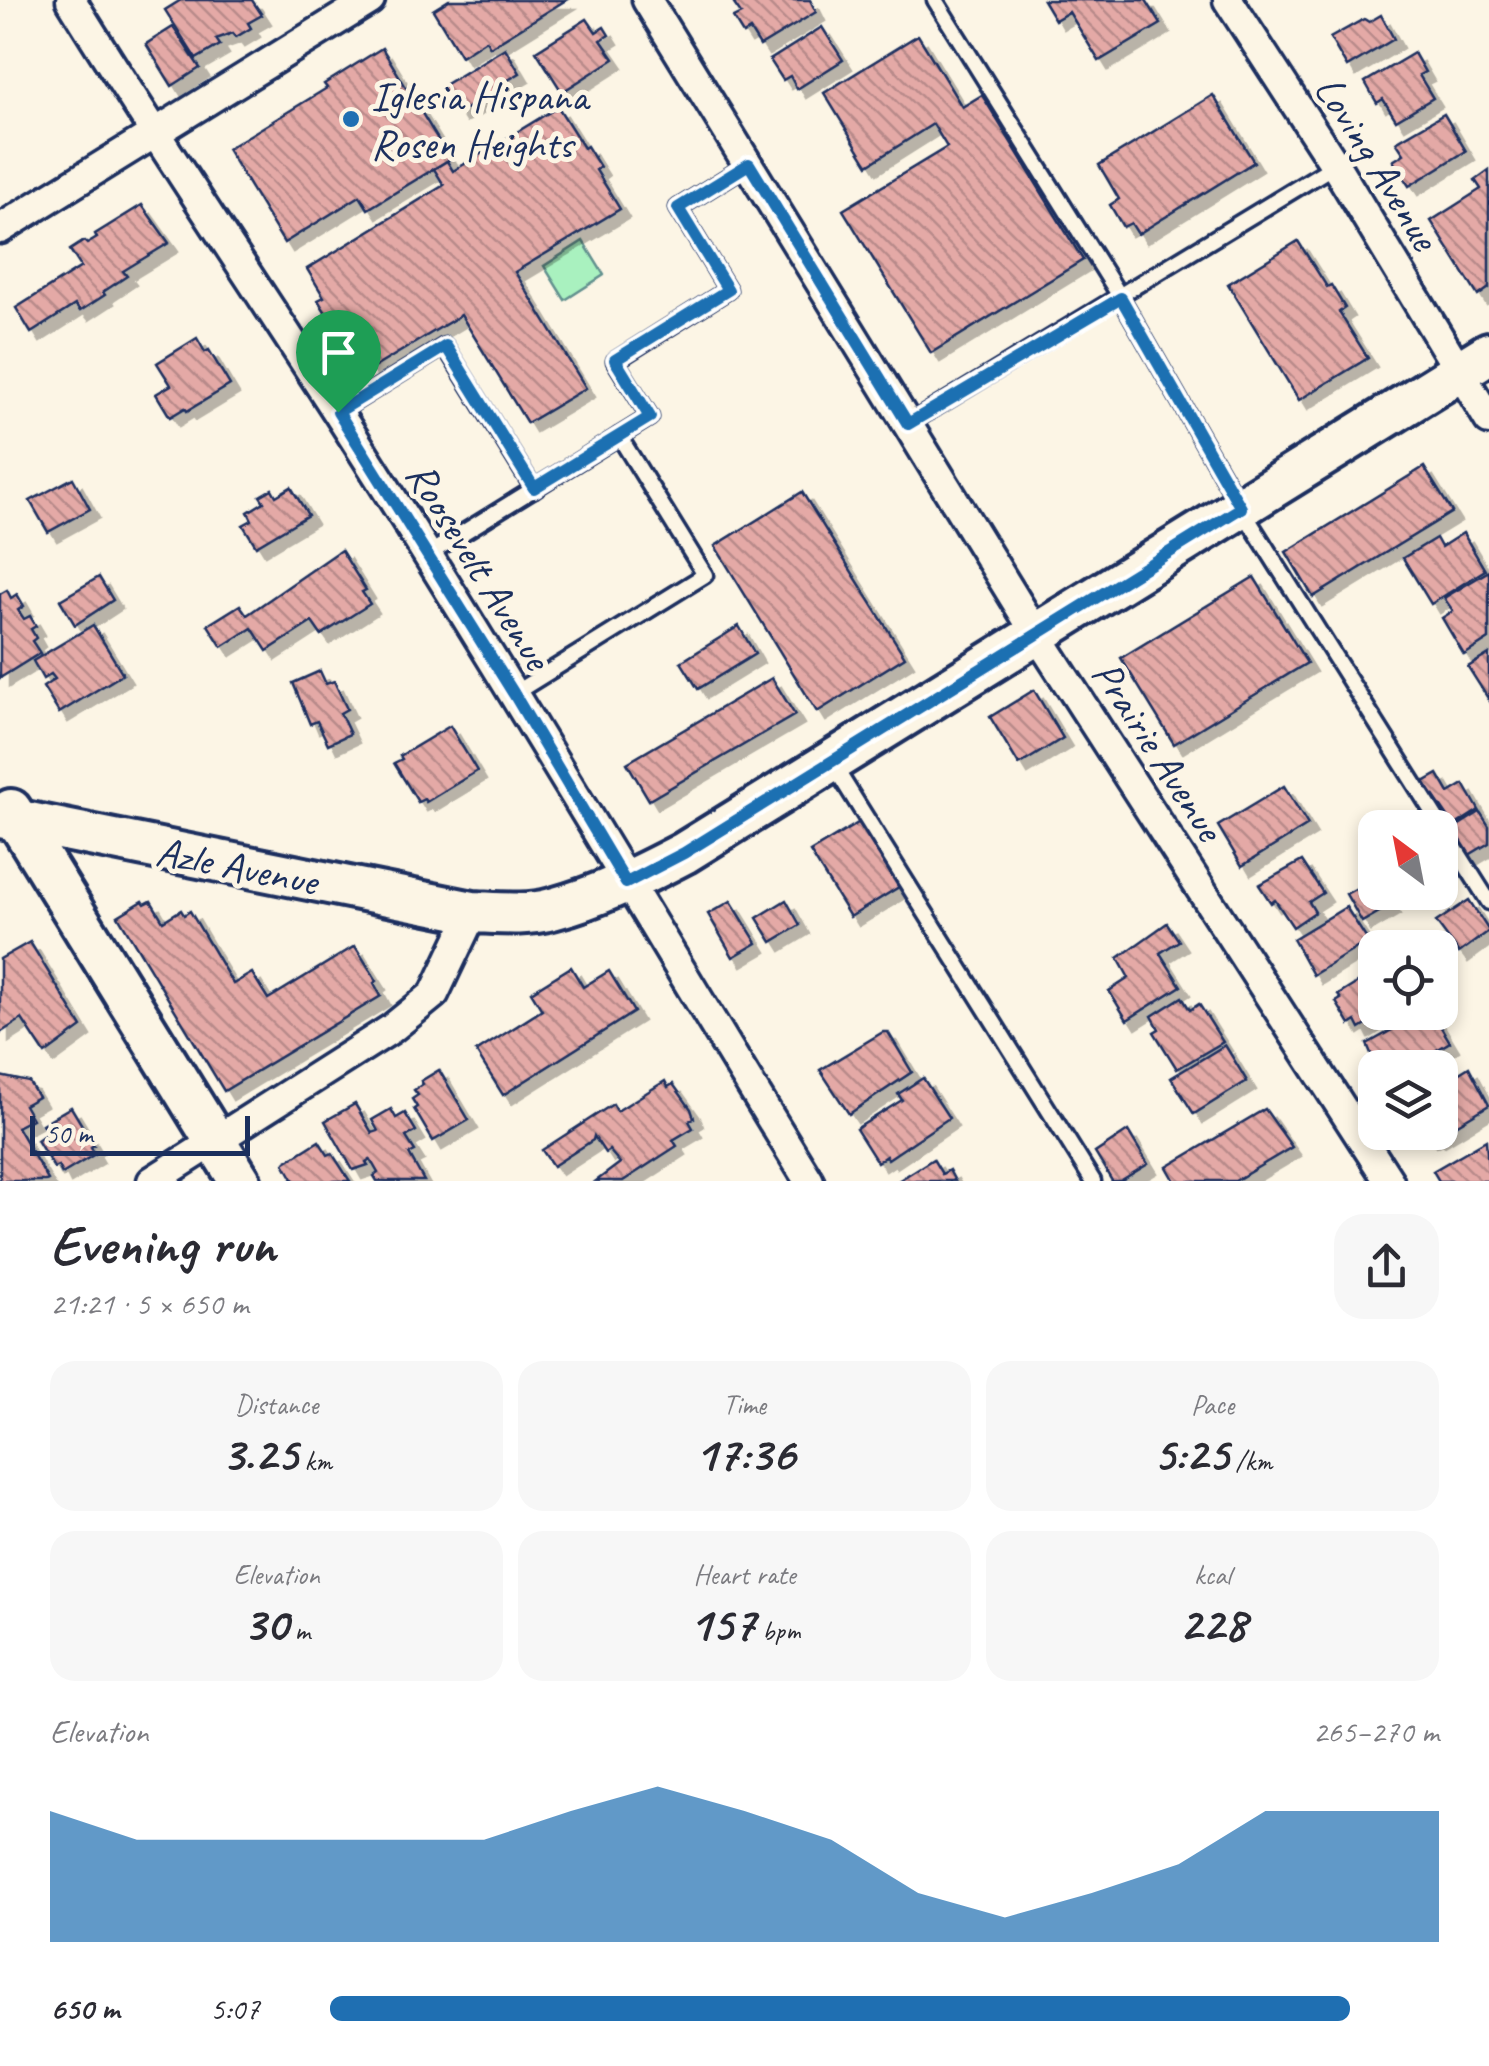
<!DOCTYPE html>
<meta charset="utf-8">
<style>
body{margin:0;font-family:Caveat,sans-serif;background:#f7f7f7;color:#2b2b33;height:100vh;display:flex;flex-direction:column;font-size:38px;white-space:nowrap}
*{box-sizing:border-box;margin:0}
p{font-size:32px;color:#7c7c81}
.icon{flex:none;width:55px;height:55px;fill:none;stroke:currentColor;stroke-width:2;stroke-linecap:round;stroke-linejoin:round}
.map{position:relative;height:1181px;overflow:hidden}
.details{display:flex;flex-direction:column;background:#fff;flex:1}
.details>*{flex:none}
.needle{width:65px;rotate:328deg}
.buttons{position:absolute;left:1358px;top:810px;display:grid;gap:20px}
.buttons a{display:grid;place-items:center;width:100px;height:100px;border-radius:20px;background:#fff;box-shadow:0 5px 15px #0003;font-size:50px}
.scale{position:absolute;left:30px;bottom:25px;width:220px;box-sizing:border-box;padding-left:10px;border:5px solid #1b2f5e;border-top:0;font-size:28px;line-height:35px;white-space:nowrap;color:#1b2f5e;-webkit-text-stroke:8px #fcf5e5;paint-order:stroke}
.pin{position:absolute;display:grid;place-items:center;width:85px;height:85px;color:#fff;margin:-102px -42px;border-radius:50% 50% 50% 0;rotate:-45deg;box-shadow:0 0 10px #0007}
.pin .icon{rotate:45deg}
.round{display:grid;place-items:center;flex:none;width:105px;height:105px;border-radius:30px;background:#f7f7f7}
.head{display:flex;align-items:center;justify-content:space-between;height:170px;padding:0 50px}
h1{font-size:55px;font-weight:600;line-height:75px}
.figures{display:grid;grid-template-columns:repeat(3,1fr);gap:15px;height:170px;padding:10px 50px}
.figures div{display:grid;align-content:center;border-radius:25px;background:#f7f7f7;text-align:center}
.figures b{font-size:50px;font-weight:600}
.figures small{font-size:28px;font-weight:400}
.figures p{font-size:28px}
.chart{height:280px;padding:20px 50px}
.chart p{display:flex;justify-content:space-between}
.chart svg{width:100%;height:180px;margin-top:10px;fill:#1f6fb2;opacity:.7}
ul{padding:0 50px;list-style:none;font-size:32px}
li{display:grid;grid-template-columns:160px 120px 1fr;align-items:center;height:75px}
li i{height:25px;border-radius:12px;background:#1f6fb2}
.map>svg:first-child{display:block}
.green{fill:#a9f1bf;stroke:#62908e;stroke-width:2.5}
.building{fill:url(#building-back-hatch);stroke:#1b2f5e;stroke-width:2.5;filter:url(#shadow)}
.lines{fill:none;stroke-linecap:round;stroke-linejoin:round}
.lane-casing{stroke:#1b2f5e;stroke-width:21}
.street-casing{stroke:#1b2f5e;stroke-width:35}
.secondary-casing{stroke:#1b2f5e;stroke-width:48}
.lane{stroke:#fcf5e5;stroke-width:14}
.street{stroke:#fcf5e5;stroke-width:28}
.secondary{stroke:#fcf5e5;stroke-width:40}
.route-casing{stroke:#fff;stroke-width:20}
.route{stroke:#1f6fb2;stroke-width:12}
.poi-dot{fill:#1f6fb2;stroke:#fcf5e5;stroke-width:4}
.labels{text-anchor:middle;stroke-width:10;stroke-linejoin:round;paint-order:stroke}
.poi-label{font-size:42px;fill:#1b2f5e;stroke:#fcf5e5;text-anchor:start}
.street-label{font-size:42px;fill:#1b2f5e;stroke:#fcf5e5}
</style>
<div class="map">
<svg width="1489" height="1181" viewBox="0 0 1489 1181">
<defs>
<pattern id="building-back-hatch" width="6" height="6" patternUnits="userSpaceOnUse" patternTransform="scale(2.5)"><rect width="6" height="6" fill="#e4a9a6"/><path d="M-1 5l2 2M0 0l6 6M5-1l2 2" fill="none" stroke="#b88a8a"/></pattern>
<filter id="shadow"><feDropShadow dx="9" dy="9" stdDeviation="0" flood-color="#0004"/></filter>
</defs>
<rect width="100%" height="100%" fill="#fcf5e5"/>
<filter id="ink" filterUnits="userSpaceOnUse"><feTurbulence type="fractalNoise" baseFrequency=".01" numOctaves="2"/><feDisplacementMap in="SourceGraphic" scale="20" xChannelSelector="R" yChannelSelector="G"/><feConvolveMatrix kernelMatrix="1 2 1 2 8 2 1 2 1" color-interpolation-filters="sRGB"/></filter>
<g filter="url(#ink)">
<!-- green -->
<path class="green" d="M583 241 604 275 565 300 544 266Z"/>
<!-- building -->
<g class="building">
<path d="M181 0H252L262 15 248 23 251 28 236 37 233 33 216 39 220 45 196 59 165 10Z"/>
<path d="M449 0H566L490 47 486 40 461 56 433 10Z"/>
<path d="M740 0H810L816 12 760 46 750 30 743 34 733 18 741 14 734 4Z"/>
<path d="M1043 0H1146L1161 24 1099 61 1069 12 1055 20Z"/>
<path d="M1381 15 1394 39 1347 67 1330 38 1364 19 1369 22Z"/>
<path d="M587 19 596 32 604 27 609 35 601 40 614 59 562 92 536 51Z"/>
<path d="M173 27 200 68 172 86 146 44Z"/>
<path d="M822 27 843 60 797 89 790 76 783 80 770 60Z"/>
<path d="M918 35 962 107 982 95 1083 260 931 353 843 210 947 147 933 124 868 165 824 93Z"/>
<path d="M382 48 450 159 368 209 360 196 284 243 227 149 327 88 324 84Z"/>
<path d="M505 48 520 73 498 86 501 92 457 113 441 87Z"/>
<path d="M1414 53 1425 72 1419 75 1433 98 1396 120 1383 99 1377 103 1365 82Z"/>
<path d="M1213 95 1254 162 1138 234 1131 223 1123 227 1110 205 1119 199 1099 165Z"/>
<path d="M558 107 584 148 587 146 600 167 596 170 620 209 515 272 586 388 527 423 461 315 370 370 354 343 347 347 344 343 318 300 324 297 307 269 444 185 434 169 447 161 453 171Z"/>
<path d="M1444 114 1466 151 1409 186 1393 161 1404 154 1396 142Z"/>
<path d="M1489 170V288L1478 296 1431 221 1481 189 1475 180Z"/>
<path d="M142 205 169 243 123 271 127 276 103 292 105 295 80 311 75 305 31 333 16 308 81 267 70 250 84 241 87 244 97 238 95 234Z"/>
<path d="M1298 241 1327 287 1331 285 1345 308 1339 312 1368 358 1299 400 1228 284Z"/>
<path d="M197 338 205 352 209 350 230 385 187 411 185 408 170 417 156 394 171 385 157 363Z"/>
<path d="M1424 467 1452 512 1313 597 1286 552Z"/>
<path d="M73 478 90 509 48 532 30 501Z"/>
<path d="M291 487 308 515 256 546 243 525 252 520 248 512 264 502 260 496 272 489 276 496Z"/>
<path d="M802 492 905 657 817 712 715 546Z"/>
<path d="M1463 533 1485 570 1431 604 1403 558 1436 538 1441 547Z"/>
<path d="M341 550 366 590 362 592 370 604 321 635 312 622 267 651 252 628 222 647 208 625 240 605 247 615Z"/>
<path d="M1489 571V639L1464 655 1442 618 1453 611 1444 598Z"/>
<path d="M99 577 113 600 75 625 60 600Z"/>
<path d="M1254 577 1307 663 1174 744 1121 658Z"/>
<path d="M7 590 11 598 17 594 24 606 18 610 24 619 30 616 36 626 31 629 36 638 32 641 40 653 0 678V594Z"/>
<path d="M93 625 123 674 59 713 43 687 55 679 51 674 43 679 33 661Z"/>
<path d="M739 626 755 654 698 689 681 662Z"/>
<path d="M1489 654V700L1468 667Z"/>
<path d="M320 671 326 684 334 681 347 709 340 713 350 734 328 744 317 721 310 724 293 683Z"/>
<path d="M772 678 795 715 649 800 627 763Z"/>
<path d="M1034 690 1063 738 1019 765 990 717Z"/>
<path d="M450 726 477 771 426 802 424 799 418 802 394 763 402 759 400 756Z"/>
<path d="M1438 774 1449 793 1464 784 1479 810 1454 826 1424 782Z"/>
<path d="M1284 786 1308 825 1242 866 1218 826Z"/>
<path d="M1480 812 1489 826V843L1469 855 1453 829Z"/>
<path d="M863 820 902 885 850 917 810 852Z"/>
<path d="M1302 861 1323 893 1309 902 1315 912 1293 927 1275 900 1271 903 1259 885Z"/>
<path d="M1375 878V892H1384L1391 905 1362 922 1346 894Z"/>
<path d="M786 900 800 925 772 942 757 918Z"/>
<path d="M1469 900 1489 931 1459 953 1436 922Z"/>
<path d="M143 901 145 904 151 901 163 921 181 910 184 915 190 911 233 984 252 973 268 999 355 946 377 981 374 983 381 996 224 1091 118 916Z"/>
<path d="M731 901 757 943 733 957 708 914Z"/>
<path d="M1346 907 1368 941 1313 975 1293 939Z"/>
<path d="M1167 923 1179 941 1160 953 1181 986 1127 1020 1109 991 1129 978 1118 958Z"/>
<path d="M30 942 82 1027 45 1054 22 1019 0 1033V959Z"/>
<path d="M571 967 583 987 609 971 634 1012 503 1095 476 1052 542 1010 531 992Z"/>
<path d="M1375 972V1012H1387L1360 1029 1356 1021 1350 1025 1336 1002 1341 999 1338 995Z"/>
<path d="M1182 997 1190 1010 1199 1004 1223 1042 1177 1069 1154 1032 1159 1029 1152 1016Z"/>
<path d="M1424 1012H1432L1450 1042 1435 1051 1437 1055 1416 1068H1377L1367 1044Z"/>
<path d="M883 1032H888L912 1072 849 1114 820 1070Z"/>
<path d="M1225 1045 1247 1081 1194 1114 1171 1078Z"/>
<path d="M1469 1067 1489 1105 1436 1137 1434 1135 1428 1138 1424 1132H1440V1085Z"/>
<path d="M439 1070 469 1120 433 1141 414 1109 417 1107 412 1099 418 1095 414 1090 423 1084 421 1081Z"/>
<path d="M0 1076 29 1082 38 1097 24 1105 32 1119 17 1127 48 1180 46 1181H0Z"/>
<path d="M923 1078 949 1118 888 1159 886 1156 877 1162 856 1129 902 1100 898 1094Z"/>
<path d="M665 1081 668 1087 673 1084 691 1109 694 1118 689 1121 693 1128 673 1140 677 1146 623 1181H596L620 1163 609 1150 605 1153 594 1136 593 1140 553 1166 542 1150 613 1104 617 1111Z"/>
<path d="M355 1104 372 1133 378 1131 372 1120 391 1109 396 1118 405 1113 416 1131 406 1137 415 1151 409 1154 424 1181H377L374 1176 378 1173 370 1159 366 1162 368 1165 353 1170 325 1121Z"/>
<path d="M71 1107 94 1145 91 1147 95 1154 62 1174 58 1166 54 1168 37 1140 47 1133 42 1124Z"/>
<path d="M1265 1109 1292 1147 1235 1181H1175L1167 1167Z"/>
<path d="M1128 1131 1148 1164 1120 1181H1112L1095 1153Z"/>
<path d="M1486 1140 1489 1181H1439L1433 1171Z"/>
<path d="M319 1141 328 1155 332 1153 350 1181H290L293 1179 284 1163Z"/>
<path d="M933 1159 942 1174 949 1170 955 1181H898Z"/>
</g>
<g class="lines">
<defs>
<g id="lane">
<path d="M935 0 1121 298 1241 508 1489 902"/>
<path d="M338 412 445 346 534 489"/>
<path d="M908 424 1335 165"/>
<path d="M427 555 650 417 615 361 728 290 678 208 749 164"/>
<path d="M513 694 705 575 619 436"/>
<path d="M832 763 1093 1181"/>
</g>
<g id="street">
<path d="M71 0C157 140 249 275 338 413 500 666 652 925 809 1181"/>
<path d="M647 0 1037 635 1389 1181"/>
<path d="M1228 0 1335 165 1489 420"/>
<path d="M0 229 370 0"/>
<path d="M152 1181 391 1029 434 994 473 912"/>
</g>
<g id="secondary">
<path d="M11 810 240 1181"/>
<path d="M0 817 473 912C499 913 527 916 552 909 598 897 642 875 684 853L1489 353"/>
</g>
</defs>
<!-- lane casing -->
<use href="#lane" class="lane-casing"/>
<!-- street casing -->
<use href="#street" class="street-casing"/>
<!-- secondary casing -->
<use href="#secondary" class="secondary-casing"/>
<!-- lane -->
<use href="#lane" class="lane"/>
<!-- street -->
<use href="#street" class="street"/>
<!-- secondary -->
<use href="#secondary" class="secondary"/>
</g>
</g>
<g class="lines" filter="url(#ink)">
<defs>
<path id="route" d="M749 164 908 424 1121 298 1241 508 684 853 626 883 514 694 338 412 446 346 534 488 650 417 615 360 728 290 678 208Z"/>
</defs>
<!-- route casing -->
<use href="#route" class="route-casing"/>
<!-- route -->
<use href="#route" class="route"/>
</g>
<!-- markers -->
<circle class="poi-dot" cx="351" cy="119" r="10"/>
<g class="labels">
<!-- poi labels -->
<g class="poi-label">
<text x="371" y="110">Iglesia Hispana<tspan x="371" dy="48">Rosen Heights</tspan></text>
</g>
<!-- street labels -->
<g class="street-label">
<text transform="translate(1378 162) rotate(58)" y="15">Loving Avenue</text>
<text transform="translate(480 565) rotate(58)" y="15">Roosevelt Avenue</text>
<text transform="translate(1159 750) rotate(57)" y="15">Prairie Avenue</text>
<text transform="translate(237 865) rotate(11)" y="15">Azle Avenue</text>
</g>
</g>
</svg>
<div class="buttons">
<a><svg class="needle" viewBox="-14 -14 28 28"><path d="M0-13l5 13h-10z" fill="#e53935"/><path d="M0 13l5-13h-10z" fill="#7c7c81"/></svg></a>
<a><svg class="icon" aria-label="locate" viewBox="0 0 24 24"><circle cx="12" cy="12" r="6"/><path d="M12 2v4M12 18v4M2 12h4M18 12h4"/></svg></a>
<a><svg class="icon" aria-label="layers" viewBox="0 0 24 24"><path d="M12 4l9 5-9 5-9-5zM3 14l9 5 9-5"/></svg></a>
</div>
<div class="scale">50 m</div>
<div class="pin" style="left:338px;top:412px;background:#1e9e55"><svg class="icon" aria-label="arrive" viewBox="0 0 24 24"><path d="M6 21V4h12l-3 4 3 4H6"/></svg></div>
</div>
<section class="details">
<div class="head"><div><h1>Evening run</h1><p>21:21 · 5 × 650 m</p></div><a class="round"><svg class="icon" aria-label="share" viewBox="0 0 24 24"><path d="M12 15V3M7 8l5-5 5 5M5 13v7h14v-7"/></svg></a></div>
<div class="figures">
<div><p>Distance</p><b>3.25<small> km</small></b></div>
<div><p>Time</p><b>17:36</b></div>
<div><p>Pace</p><b>5:25<small> /km</small></b></div>
</div>
<div class="figures">
<div><p>Elevation</p><b>30<small> m</small></b></div>
<div><p>Heart rate</p><b>157<small> bpm</small></b></div>
<div><p>kcal</p><b>228</b></div>
</div>
<div class="chart"><p><span>Elevation</span>265–270 m</p>
<svg viewBox="0 0 160 44" preserveAspectRatio="none"><path d="M0 44V12L10 19L20 19L30 19L40 19L50 19L60 12L70 6L80 12L90 19L100 32L110 38L120 32L130 25L140 12L150 12L160 12V44z"/></svg>
</div>
<ul>
<li><b>650 m</b>5:07<i style="width:92%"></i></li>
</ul>
</section>
